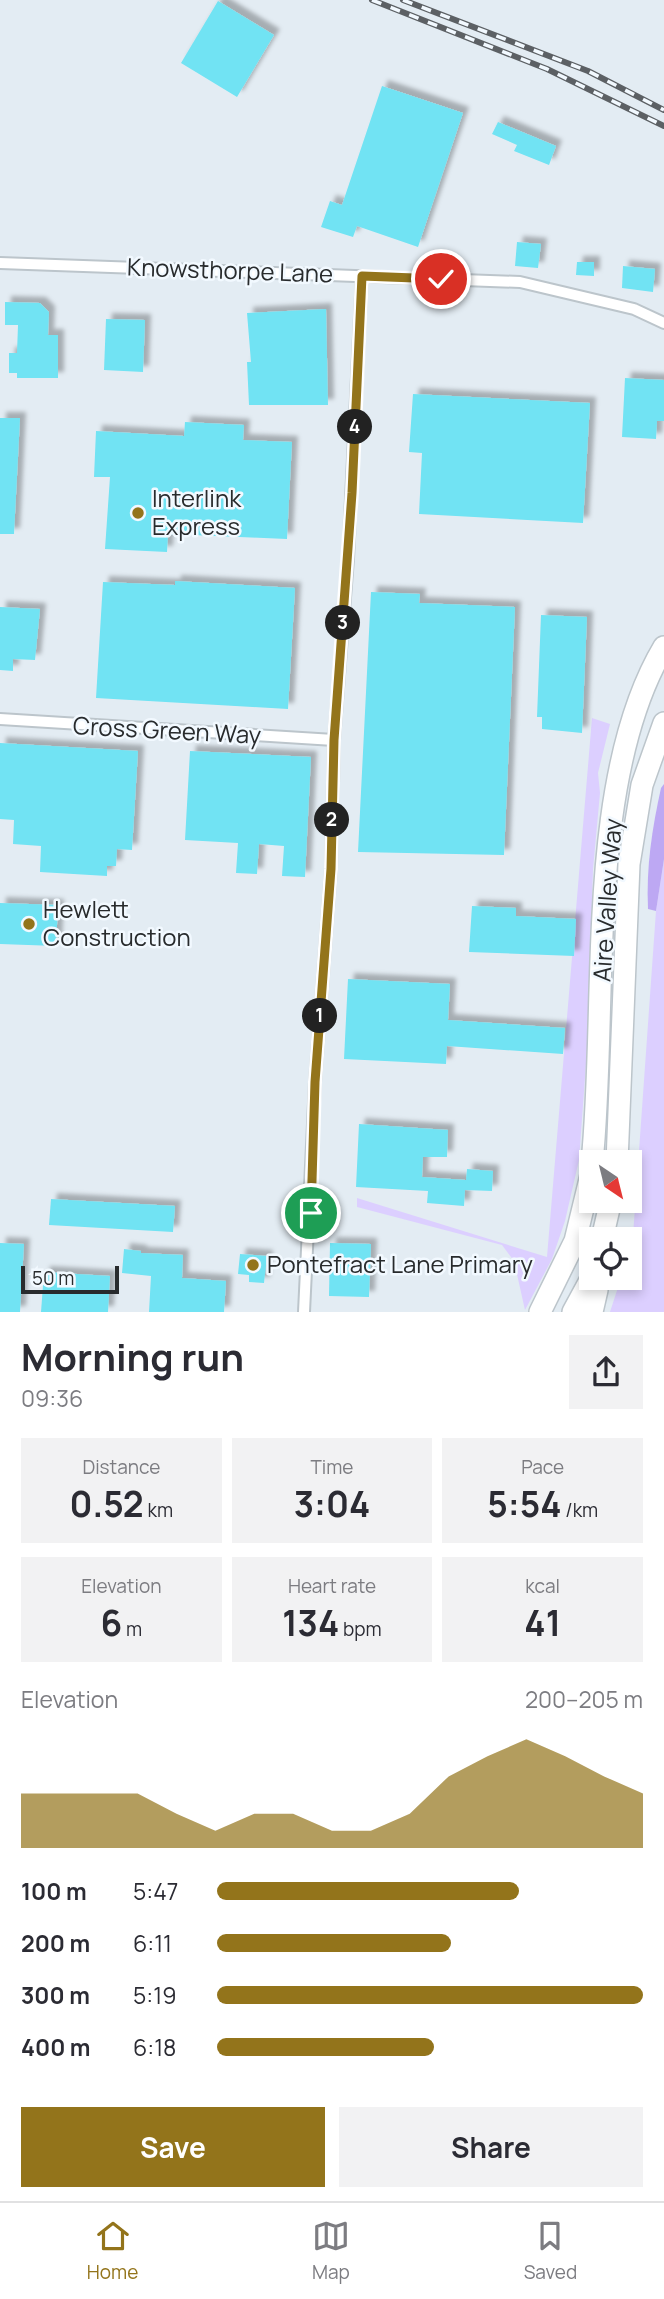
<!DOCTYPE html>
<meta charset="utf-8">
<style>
body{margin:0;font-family:Manrope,sans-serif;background:#f2f2f3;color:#2b2b33;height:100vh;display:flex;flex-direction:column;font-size:26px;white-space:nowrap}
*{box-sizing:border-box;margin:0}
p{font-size:23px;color:#7c7c81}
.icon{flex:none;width:38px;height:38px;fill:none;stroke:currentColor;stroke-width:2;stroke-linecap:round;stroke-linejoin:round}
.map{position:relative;height:1312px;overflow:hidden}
.drawer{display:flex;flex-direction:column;background:#fff;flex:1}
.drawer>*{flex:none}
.needle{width:46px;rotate:145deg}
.tools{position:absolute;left:579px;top:1150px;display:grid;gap:14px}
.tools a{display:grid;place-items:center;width:63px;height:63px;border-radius:0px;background:#fff;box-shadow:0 4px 10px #0003;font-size:35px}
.scale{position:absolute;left:21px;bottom:18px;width:98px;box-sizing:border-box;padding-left:7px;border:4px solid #282b2d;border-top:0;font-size:19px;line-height:24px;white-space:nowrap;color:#282b2d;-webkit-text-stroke:5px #f2f9ff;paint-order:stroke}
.pin{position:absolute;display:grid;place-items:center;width:60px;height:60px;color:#fff;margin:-30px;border:4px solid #fff;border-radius:50%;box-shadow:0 2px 7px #0007}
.km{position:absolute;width:35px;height:35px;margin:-18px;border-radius:50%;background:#222;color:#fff;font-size:19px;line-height:35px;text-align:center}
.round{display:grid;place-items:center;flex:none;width:74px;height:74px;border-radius:0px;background:#f2f2f3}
.head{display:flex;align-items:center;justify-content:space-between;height:119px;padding:0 21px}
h1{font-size:38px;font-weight:700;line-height:52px}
.figures{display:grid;grid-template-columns:repeat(3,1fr);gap:10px;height:119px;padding:7px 21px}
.figures div{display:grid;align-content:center;border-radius:0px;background:#f2f2f3;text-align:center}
.figures b{font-size:35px;font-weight:700}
.figures small{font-size:19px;font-weight:400}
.figures p{font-size:19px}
.chart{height:196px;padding:14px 21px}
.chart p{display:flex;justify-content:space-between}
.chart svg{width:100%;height:126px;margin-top:7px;fill:#93741b;opacity:.7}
.action{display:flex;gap:14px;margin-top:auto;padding:14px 21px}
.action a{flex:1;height:80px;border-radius:0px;background:#93741b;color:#fff;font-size:28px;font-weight:700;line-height:80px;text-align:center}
.action a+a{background:#f2f2f3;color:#2b2b33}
ul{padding:0 21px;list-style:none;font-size:23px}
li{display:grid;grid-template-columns:112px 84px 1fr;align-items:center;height:52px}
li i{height:18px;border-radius:9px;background:#93741b}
.dock{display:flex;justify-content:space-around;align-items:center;height:98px;border-top:2px solid #e1e1e2;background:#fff;font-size:19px;color:#7c7c81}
.dock a{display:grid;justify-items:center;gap:4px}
.dock .active{color:#93741b}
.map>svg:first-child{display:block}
.green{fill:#dccfff}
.forest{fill:#bda8f3}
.building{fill:#71e3f3;filter:url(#shadow)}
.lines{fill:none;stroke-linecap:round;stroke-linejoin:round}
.street-casing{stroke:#bcc5cb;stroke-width:14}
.highway-casing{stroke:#bcc5cb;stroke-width:24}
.street{stroke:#fff;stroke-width:10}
.highway{stroke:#fff;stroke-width:21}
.rail-casing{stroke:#5c6064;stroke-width:6}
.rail{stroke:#f2f9ff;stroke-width:3.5;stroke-dasharray:10;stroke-linecap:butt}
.route-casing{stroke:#fff;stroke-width:14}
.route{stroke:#93741b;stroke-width:9}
.poi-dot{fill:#93741b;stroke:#f2f9ff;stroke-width:2.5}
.labels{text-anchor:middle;stroke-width:5;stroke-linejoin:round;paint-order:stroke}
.street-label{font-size:24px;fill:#282b2d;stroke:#f2f9ff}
.poi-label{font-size:24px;fill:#282b2d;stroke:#f2f9ff;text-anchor:start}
</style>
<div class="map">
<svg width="664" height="1312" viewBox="0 0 664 1312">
<defs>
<filter id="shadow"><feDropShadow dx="6" dy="-6" stdDeviation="2" flood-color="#0004"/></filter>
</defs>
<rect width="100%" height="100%" fill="#e3ecf3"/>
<!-- green -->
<g class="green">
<path d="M592 718 610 724 598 773 600 793 593 869 587 1050 579 1160 565 1221 552 1259 525 1310 514 1261 502 1245 357 1207V1198L547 1257Z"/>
<path d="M664 859V1312H610L621 1278H630L656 911Z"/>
</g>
<!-- forest -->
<path class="forest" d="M664 784V859L656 911 648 909C646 867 652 829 661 788Z"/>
<!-- building -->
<g class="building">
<path d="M218 1 274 35 237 97 181 63Z"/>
<path d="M382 86 463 113 418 247 357 226 353 237 321 227 330 201 342 205Z"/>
<path d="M498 122 556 146 549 165 514 151 517 145 492 134Z"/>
<path d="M517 242 541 244 538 268 515 266Z"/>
<path d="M577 262H594V276L576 275Z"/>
<path d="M623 266 655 269 653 292 622 288Z"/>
<path d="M5 302 40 303 49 312 48 335H58V378H17V373H9V353H17L18 325H5Z"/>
<path d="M326 309 328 405H249L247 362H251L247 313Z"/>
<path d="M106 319 145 320 143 372 104 370Z"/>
<path d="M625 378 664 380V421H657L656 439 622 437Z"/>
<path d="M413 394 590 403 583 523 419 514 422 453 409 452Z"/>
<path d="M0 418H20L14 534H0Z"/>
<path d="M185 422 244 425 243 440 292 442 287 539 168 534 167 552 105 549 110 477H94L96 431 184 436Z"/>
<path d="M175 581 295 588 288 709 96 698 103 582 175 585Z"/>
<path d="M371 592 420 594 419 603 515 607 504 855 358 852Z"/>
<path d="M0 607 40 609 35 660 13 659V671L0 670Z"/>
<path d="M541 615 587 617 582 733 542 729V717H537Z"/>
<path d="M0 743 138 751 132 850 117 849 116 866H107V876L40 872 41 846 13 844 14 820 0 819Z"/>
<path d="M190 751 311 757 305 877 282 876 284 846 259 844 257 874 236 873 238 843 185 840Z"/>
<path d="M0 903 58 905 56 946 0 944Z"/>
<path d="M472 906 516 908V916L576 919 574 956 469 952Z"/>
<path d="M348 979 450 984 448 1020 565 1028 563 1054 447 1046 446 1064 344 1059Z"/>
<path d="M359 1124 448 1130 447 1157H423L422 1177 466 1180 467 1169 493 1171 492 1191 465 1190 464 1206 427 1203 428 1191 356 1187Z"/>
<path d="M51 1199 175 1206 173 1232 49 1225Z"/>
<path d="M0 1243 24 1244 20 1312H0Z"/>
<path d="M330 1243 371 1244 369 1297 329 1296Z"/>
<path d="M124 1249 141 1251V1253L183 1255 182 1278 226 1281 224 1312H149L151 1276 122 1273Z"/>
<path d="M240 1254 267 1256 264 1283 249 1282V1275L238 1274Z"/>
<path d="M44 1272 110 1276 108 1312H41Z"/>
</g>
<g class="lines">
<defs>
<g id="street">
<path d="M0 263 520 282 634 309 664 323"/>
<path d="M0 719 334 740"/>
<path d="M304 1312 315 1082 331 869 334 740 348 559 362 276"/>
</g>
<g id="highway">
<path d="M592 1162C608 1008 584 781 664 647"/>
<path d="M617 1162 629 864 642 785 664 723"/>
<path d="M602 1239 611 1200"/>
<path d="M540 1312 575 1241 592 1171"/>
<path d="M573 1312 592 1277"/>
<path d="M592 1312 597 1290 595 1280"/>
</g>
</defs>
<!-- street casing -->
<use href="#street" class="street-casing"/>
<!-- highway casing -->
<use href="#highway" class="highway-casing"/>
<!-- street -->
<use href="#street" class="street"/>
<!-- highway -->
<use href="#highway" class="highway"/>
<defs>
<g id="rail">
<path d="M372 0 547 69 664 126"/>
<path d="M403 0 588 71 664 110"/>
</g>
</defs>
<!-- rail casing -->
<use href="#rail" class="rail-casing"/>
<!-- rail -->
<use href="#rail" class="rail"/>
</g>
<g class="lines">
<defs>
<path id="route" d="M311 1213 315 1082 331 869 334 740 352 493 362 276 441 279"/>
</defs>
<!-- route casing -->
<use href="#route" class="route-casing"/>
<!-- route -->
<use href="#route" class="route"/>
</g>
<!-- markers -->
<g class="poi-dot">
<circle cx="138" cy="513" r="7"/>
<circle cx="29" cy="924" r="7"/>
<circle cx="253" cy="1265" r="7"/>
</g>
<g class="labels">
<!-- street labels -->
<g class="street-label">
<text transform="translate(230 271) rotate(2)" y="8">Knowsthorpe Lane</text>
<text transform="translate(167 731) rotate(3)" y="8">Cross Green Way</text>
<text transform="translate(608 900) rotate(-86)" y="8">Aire Valley Way</text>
</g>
<!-- poi labels -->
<g class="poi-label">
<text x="152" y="507">Interlink<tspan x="152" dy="28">Express</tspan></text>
<text x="43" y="918">Hewlett<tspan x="43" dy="28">Construction</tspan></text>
<text x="267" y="1273">Pontefract Lane Primary</text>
</g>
</g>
</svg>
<div class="tools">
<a><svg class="needle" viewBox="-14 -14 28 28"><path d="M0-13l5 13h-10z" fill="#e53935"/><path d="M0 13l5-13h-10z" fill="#7c7c81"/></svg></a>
<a><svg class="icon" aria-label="locate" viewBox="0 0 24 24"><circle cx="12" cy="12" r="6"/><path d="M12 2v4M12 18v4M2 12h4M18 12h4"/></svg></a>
</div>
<div class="scale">50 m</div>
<div class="pin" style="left:311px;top:1213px;background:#1e9e55"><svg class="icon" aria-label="arrive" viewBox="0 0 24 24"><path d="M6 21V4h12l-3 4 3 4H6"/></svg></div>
<div class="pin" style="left:441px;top:279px;background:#d93025"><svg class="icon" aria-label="check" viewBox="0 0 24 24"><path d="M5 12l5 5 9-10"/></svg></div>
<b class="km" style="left:320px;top:1016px">1</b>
<b class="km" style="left:332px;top:820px">2</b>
<b class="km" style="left:343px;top:623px">3</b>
<b class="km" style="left:355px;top:427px">4</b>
</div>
<section class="drawer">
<div class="head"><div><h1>Morning run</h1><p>09:36</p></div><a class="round"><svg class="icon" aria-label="share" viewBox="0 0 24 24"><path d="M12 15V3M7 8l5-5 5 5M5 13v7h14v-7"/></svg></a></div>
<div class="figures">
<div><p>Distance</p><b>0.52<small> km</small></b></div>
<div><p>Time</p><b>3:04</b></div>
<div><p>Pace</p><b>5:54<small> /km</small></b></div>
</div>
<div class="figures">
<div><p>Elevation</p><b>6<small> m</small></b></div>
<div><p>Heart rate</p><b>134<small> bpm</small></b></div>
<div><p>kcal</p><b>41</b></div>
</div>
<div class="chart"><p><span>Elevation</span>200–205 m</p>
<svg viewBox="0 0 160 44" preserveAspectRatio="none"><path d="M0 44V25L10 25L20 25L30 25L40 32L50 38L60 32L70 32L80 38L90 38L100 32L110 19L120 12L130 6L140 12L150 19L160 25V44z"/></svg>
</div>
<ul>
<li><b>100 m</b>5:47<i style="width:71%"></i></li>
<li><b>200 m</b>6:11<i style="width:55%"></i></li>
<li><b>300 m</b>5:19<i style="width:100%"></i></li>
<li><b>400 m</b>6:18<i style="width:51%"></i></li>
</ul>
<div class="action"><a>Save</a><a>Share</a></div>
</section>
<nav class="dock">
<a class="active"><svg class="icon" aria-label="home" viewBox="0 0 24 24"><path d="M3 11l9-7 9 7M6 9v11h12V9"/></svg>Home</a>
<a><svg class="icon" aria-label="map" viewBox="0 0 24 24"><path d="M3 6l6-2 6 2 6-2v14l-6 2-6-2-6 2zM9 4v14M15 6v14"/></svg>Map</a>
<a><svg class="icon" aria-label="saved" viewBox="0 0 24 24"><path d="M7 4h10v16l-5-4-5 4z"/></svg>Saved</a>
</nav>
